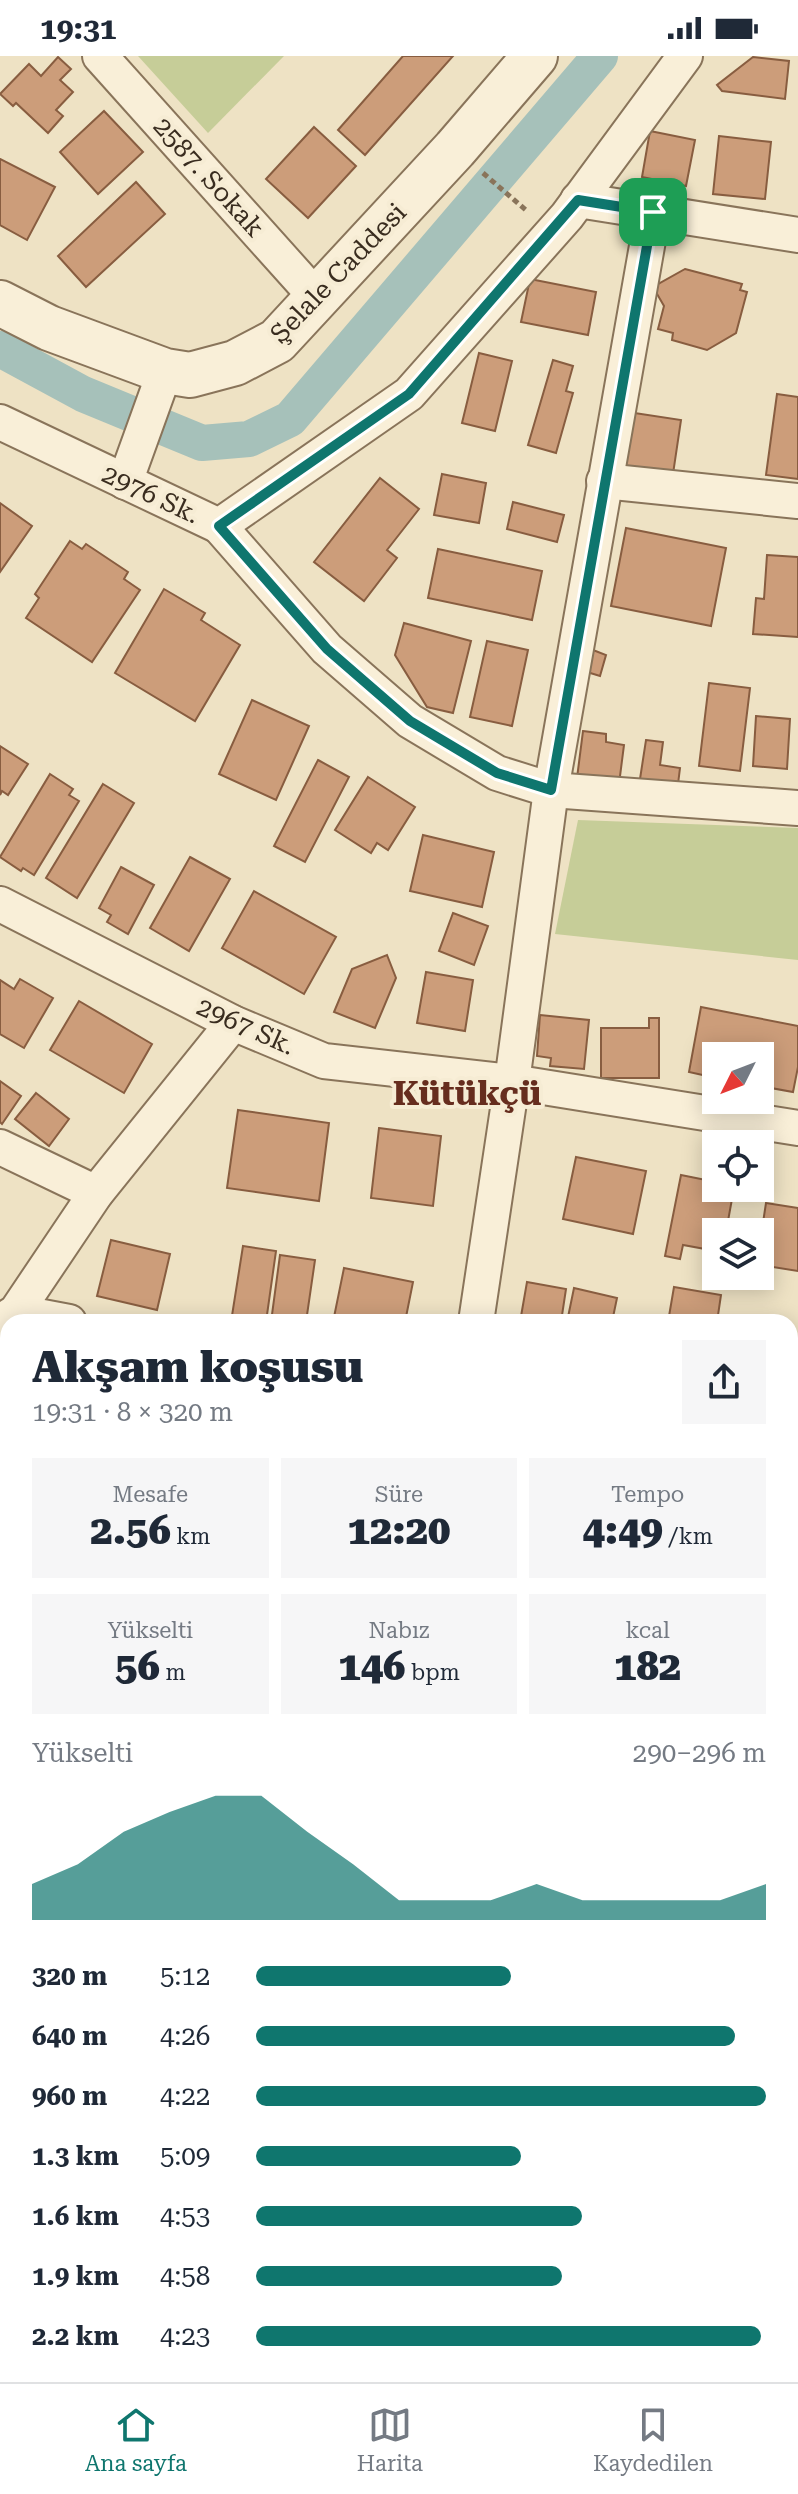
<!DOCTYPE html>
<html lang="tr">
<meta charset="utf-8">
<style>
body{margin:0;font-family:"Roboto Serif",serif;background:#f6f6f7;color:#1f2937;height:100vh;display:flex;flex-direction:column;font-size:30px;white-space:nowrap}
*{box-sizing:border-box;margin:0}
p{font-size:26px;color:#747a83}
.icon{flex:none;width:44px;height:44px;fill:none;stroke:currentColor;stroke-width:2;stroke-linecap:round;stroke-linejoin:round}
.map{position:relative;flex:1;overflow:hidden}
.details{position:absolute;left:0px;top:1258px;width:798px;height:1068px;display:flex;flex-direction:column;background:#fff;border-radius:24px 24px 0 0;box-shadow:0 4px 20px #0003}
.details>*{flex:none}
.needle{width:52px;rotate:228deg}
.fabs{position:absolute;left:702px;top:986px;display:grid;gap:16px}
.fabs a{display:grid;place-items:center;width:72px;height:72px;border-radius:0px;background:#fff;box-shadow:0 4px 20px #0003;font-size:40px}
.pin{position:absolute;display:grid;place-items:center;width:68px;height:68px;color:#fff;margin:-34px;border-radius:16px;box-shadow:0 4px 12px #0006}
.round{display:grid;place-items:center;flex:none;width:84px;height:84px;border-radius:0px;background:#f6f6f7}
.headline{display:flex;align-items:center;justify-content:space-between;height:136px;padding:0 32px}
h1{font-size:44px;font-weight:800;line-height:60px}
.stats{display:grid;grid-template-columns:repeat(3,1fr);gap:12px;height:136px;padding:8px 32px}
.stats div{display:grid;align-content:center;border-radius:0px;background:#f6f6f7;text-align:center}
.stats b{font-size:40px;font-weight:800}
.stats small{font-size:22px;font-weight:400}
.stats p{font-size:22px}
.chart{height:224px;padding:16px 32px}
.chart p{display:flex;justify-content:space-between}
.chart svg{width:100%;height:144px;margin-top:8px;fill:#0f766e;opacity:.7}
ul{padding:0 32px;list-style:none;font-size:26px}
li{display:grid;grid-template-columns:128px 96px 1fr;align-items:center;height:60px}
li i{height:20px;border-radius:10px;background:#0f766e}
.status{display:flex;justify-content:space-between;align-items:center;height:56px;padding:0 40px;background:#fff;direction:ltr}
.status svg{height:22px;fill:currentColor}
.dock{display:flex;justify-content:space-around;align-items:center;height:112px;border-top:2px solid #e0e1e3;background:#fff;font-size:22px;color:#747a83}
.dock a{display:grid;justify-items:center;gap:4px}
.dock .on{color:#0f766e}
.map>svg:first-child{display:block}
.green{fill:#c6cd98}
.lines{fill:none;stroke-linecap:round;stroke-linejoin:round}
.canal{stroke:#a6c1ba;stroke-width:36}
.building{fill:#cc9d7a;stroke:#885d40;stroke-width:2}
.minor-casing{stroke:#89745a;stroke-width:38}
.tertiary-casing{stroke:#89745a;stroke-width:48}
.path{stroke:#89745a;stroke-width:5;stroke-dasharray:6 4;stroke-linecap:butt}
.minor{stroke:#f9efd8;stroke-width:34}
.tertiary{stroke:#f9efd8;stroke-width:44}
.route-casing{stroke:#fff;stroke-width:16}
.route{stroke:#0f766e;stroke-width:10}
.labels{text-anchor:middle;stroke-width:8;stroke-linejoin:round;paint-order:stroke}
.street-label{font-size:26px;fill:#392c1f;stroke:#f6ecd4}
.district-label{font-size:34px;font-weight:bold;fill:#662d1e;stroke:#f6ecd4}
</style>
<div class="status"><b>19:31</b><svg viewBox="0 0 49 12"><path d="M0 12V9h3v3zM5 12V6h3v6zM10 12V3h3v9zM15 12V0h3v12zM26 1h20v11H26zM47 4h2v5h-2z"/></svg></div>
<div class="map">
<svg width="798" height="2326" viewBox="0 0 798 2326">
<rect width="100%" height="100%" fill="#eee2c4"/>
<!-- green -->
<g class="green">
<path d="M138 0H284L208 77Z"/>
<path d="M578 764 798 772V904L555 878Z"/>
</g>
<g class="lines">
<!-- canal -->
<path class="canal" d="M0 293 83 338 202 387 249 383 290 363 600 0"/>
</g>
<!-- building -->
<g class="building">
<path d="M403 0H453L365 99 338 74Z"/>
<path d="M58 1 71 13 60 24 73 36 56 54 63 60 48 77 16 47 13 50 0 38 29 8 41 20Z"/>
<path d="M753 1 789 5 785 43 722 35 717 29Z"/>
<path d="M104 55 143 96 98 138 60 96Z"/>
<path d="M314 71 356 110 308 162 266 123Z"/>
<path d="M650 75 695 84 686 130 642 121Z"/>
<path d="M719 80 771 86 765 143 713 138Z"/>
<path d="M0 103 55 131 27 184 0 169Z"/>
<path d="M136 126 165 158 86 231 58 200Z"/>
<path d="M685 213 742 228 740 234 747 236 736 277 707 294 672 284 673 277 658 273 664 250 653 231Z"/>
<path d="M530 223 596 236 588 279 521 266Z"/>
<path d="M479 297 512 305 495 375 462 367Z"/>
<path d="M553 304 573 310 566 335 573 337 556 397 528 389Z"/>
<path d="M777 338 798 341V423L766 419Z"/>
<path d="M628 356 681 364 673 418 620 411Z"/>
<path d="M442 418 486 427 479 467 434 459Z"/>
<path d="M380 422 419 453 387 494 397 502 364 545 314 506Z"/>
<path d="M513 446 564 459 557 486 507 473Z"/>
<path d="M0 447 32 470 0 516Z"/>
<path d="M626 472 726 492 711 570 611 550Z"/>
<path d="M70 485 82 493 86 488 128 516 124 523 140 534 92 606 26 562 39 542 35 538Z"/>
<path d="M438 493 542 515 532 564 428 542Z"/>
<path d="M767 499 798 501V581L753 578 756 542 764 543Z"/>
<path d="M164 533 205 557 201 564 240 589 195 665 115 617Z"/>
<path d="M404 567 471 585 453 657 427 651 395 599Z"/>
<path d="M487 585 528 594 512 670 470 661Z"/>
<path d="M593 594 606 599 600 620 587 616Z"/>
<path d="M709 627 750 632 740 715 699 710Z"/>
<path d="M252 644 309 670 276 744 219 718Z"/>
<path d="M756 660 790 663 787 713 753 710Z"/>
<path d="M583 675 606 678V686L624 689 619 728 577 722Z"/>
<path d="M646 684 663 686 660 709 680 712 678 728 640 723Z"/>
<path d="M0 690 28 708 8 739 2 735 0 739Z"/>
<path d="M318 704 349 721 305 806 274 790Z"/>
<path d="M50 718 73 733 69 739 79 745 34 819 23 812 21 815 0 801Z"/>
<path d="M368 721 415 751 388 794 377 787 371 797 335 774Z"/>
<path d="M103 728 134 747 77 842 46 822Z"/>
<path d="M423 779 494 796 482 851 410 835Z"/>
<path d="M190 801 230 823 189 895 150 872Z"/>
<path d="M121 811 154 829 128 878 107 866 111 859 99 852Z"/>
<path d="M254 835 336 881 304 938 222 892Z"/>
<path d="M453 857 488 870 474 909 439 895Z"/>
<path d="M387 899 396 922 375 972 334 956 352 913Z"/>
<path d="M426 916 473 924 465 975 417 967Z"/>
<path d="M20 923 53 942 24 992 0 978V924L14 933Z"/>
<path d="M79 945 152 988 124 1037 50 994Z"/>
<path d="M701 951 798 970V1011L793 1036 760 1030V1000H716V1022L689 1016Z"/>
<path d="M540 959 589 964 584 1013 550 1010 551 1002 537 1000Z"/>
<path d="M649 962H659V1022H601V972H649Z"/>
<path d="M0 1025 21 1040 2 1068 0 1066Z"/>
<path d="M36 1037 69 1063 49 1090 15 1063Z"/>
<path d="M238 1054 329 1067 319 1145 227 1132Z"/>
<path d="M379 1072 441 1080 433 1150 371 1142Z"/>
<path d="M576 1101 646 1115 633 1178 563 1163Z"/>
<path d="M681 1119 716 1126V1132H734L726 1176H716V1195L683 1189 680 1203 665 1200Z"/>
<path d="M766 1147 798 1152V1215L760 1209V1186Z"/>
<path d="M111 1184 170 1198 157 1254 97 1240Z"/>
<path d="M243 1190 276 1195 266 1266H231Z"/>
<path d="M280 1199 315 1204 306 1266H271Z"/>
<path d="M344 1212 413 1226 405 1266H333Z"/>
<path d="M527 1226 566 1233 561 1266H520Z"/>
<path d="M674 1231 721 1239 717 1266H668Z"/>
<path d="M574 1232 617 1242 612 1266H567Z"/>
<path d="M798 1304V1356L790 1355Z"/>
<path d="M0 1379 8 1380 2 1452H0Z"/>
<path d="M790 1433 798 1434V1530L790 1529Z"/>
<path d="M798 1606V1686L790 1685V1654Z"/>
<path d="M790 1780 798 1781V1838L793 1872H790Z"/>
<path d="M0 2318 31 2322 30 2326H0Z"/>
<path d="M499 2318H593L592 2326H537Z"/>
<path d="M639 2318H698L697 2326H638Z"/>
<path d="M710 2318H748L747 2326H710Z"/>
</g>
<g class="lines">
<defs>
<g id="minor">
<path d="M100 0 317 242"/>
<path d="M578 144 798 179"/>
<path d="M0 366 219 470 409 338 567 160 685 0"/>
<path d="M604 425 798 445"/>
<path d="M125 426 165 315"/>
<path d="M219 470 327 593 410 665 497 717 551 734 798 752"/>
<path d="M0 848 233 967 324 1005 512 1026 798 1072"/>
<path d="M0 1091 96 1137"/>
<path d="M16 1256 69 1266"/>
<path d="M0 1266 16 1256 96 1137 233 967"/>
<path d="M476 1266 512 1026 551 734 653 156"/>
<path d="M790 1393 798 1394"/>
<path d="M0 1608 8 1610"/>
<path d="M790 1730 798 1731"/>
<path d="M0 1908 8 1909"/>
<path d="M790 2016 798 2017"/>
<path d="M0 2263 8 2264"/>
<path d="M385 2318 438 2326"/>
<path d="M322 2326 324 2318"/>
</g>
<path id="tertiary" d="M0 247 49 272 165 315 190 319 235 307 277 285 455 93 535 0"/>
</defs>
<!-- minor casing -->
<use href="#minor" class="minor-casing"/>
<!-- tertiary casing -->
<use href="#tertiary" class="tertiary-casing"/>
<!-- path -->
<path class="path" d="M483 117 527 155"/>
<!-- minor -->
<use href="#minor" class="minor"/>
<!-- tertiary -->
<use href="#tertiary" class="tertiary"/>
</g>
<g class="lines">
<defs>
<path id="route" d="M578 144 653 156 551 734 497 717 410 665 327 593 219 470 409 338Z"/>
</defs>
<!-- route casing -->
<use href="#route" class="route-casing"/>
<!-- route -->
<use href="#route" class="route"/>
</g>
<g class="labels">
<!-- street labels -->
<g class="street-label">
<text transform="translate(209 121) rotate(48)" y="9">2587. Sokak</text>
<text transform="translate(338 217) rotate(-46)" y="9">Şelale Caddesi</text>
<text transform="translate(151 438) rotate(25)" y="9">2976 Sk.</text>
<text transform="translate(246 970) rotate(24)" y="9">2967 Sk.</text>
</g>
<!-- district labels -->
<g class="district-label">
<text x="467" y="1049">Kütükçü</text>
</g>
</g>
</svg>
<div class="fabs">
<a><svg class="needle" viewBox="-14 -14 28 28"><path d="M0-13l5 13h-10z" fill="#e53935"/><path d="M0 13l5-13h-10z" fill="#747a83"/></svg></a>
<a><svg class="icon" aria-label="locate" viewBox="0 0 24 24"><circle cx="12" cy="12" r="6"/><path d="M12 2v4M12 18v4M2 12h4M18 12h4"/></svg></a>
<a><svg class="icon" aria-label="layers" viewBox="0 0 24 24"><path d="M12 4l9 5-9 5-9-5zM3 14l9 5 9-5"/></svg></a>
</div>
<div class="pin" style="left:653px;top:156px;background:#1e9e55"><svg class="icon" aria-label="arrive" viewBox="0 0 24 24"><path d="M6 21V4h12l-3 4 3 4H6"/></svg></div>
<section class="details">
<div class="headline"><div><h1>Akşam koşusu</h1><p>19:31 · 8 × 320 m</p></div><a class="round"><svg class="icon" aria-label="share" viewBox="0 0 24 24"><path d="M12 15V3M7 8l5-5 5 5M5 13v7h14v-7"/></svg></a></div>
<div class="stats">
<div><p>Mesafe</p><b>2.56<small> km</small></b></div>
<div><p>Süre</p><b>12:20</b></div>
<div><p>Tempo</p><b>4:49<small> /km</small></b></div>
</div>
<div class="stats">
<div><p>Yükselti</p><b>56<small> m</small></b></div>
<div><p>Nabız</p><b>146<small> bpm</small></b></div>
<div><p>kcal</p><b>182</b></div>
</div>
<div class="chart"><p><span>Yükselti</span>290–296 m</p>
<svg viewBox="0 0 160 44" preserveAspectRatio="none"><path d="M0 44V33L10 27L20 17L30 11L40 6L50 6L60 17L70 27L80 38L90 38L100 38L110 33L120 38L130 38L140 38L150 38L160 33V44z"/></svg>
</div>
<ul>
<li><b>320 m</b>5:12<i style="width:50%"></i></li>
<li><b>640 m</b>4:26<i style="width:94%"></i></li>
<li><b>960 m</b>4:22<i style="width:100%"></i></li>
<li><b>1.3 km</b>5:09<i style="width:52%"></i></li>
<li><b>1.6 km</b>4:53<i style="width:64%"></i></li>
<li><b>1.9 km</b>4:58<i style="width:60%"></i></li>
<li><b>2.2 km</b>4:23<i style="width:99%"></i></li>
</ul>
</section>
</div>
<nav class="dock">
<a class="on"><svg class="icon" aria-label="home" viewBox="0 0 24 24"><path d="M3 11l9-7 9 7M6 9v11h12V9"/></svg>Ana sayfa</a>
<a><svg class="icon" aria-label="map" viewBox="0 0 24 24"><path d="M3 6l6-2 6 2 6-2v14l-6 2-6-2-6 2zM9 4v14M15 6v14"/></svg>Harita</a>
<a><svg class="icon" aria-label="saved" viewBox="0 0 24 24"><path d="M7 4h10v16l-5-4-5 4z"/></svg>Kaydedilen</a>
</nav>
